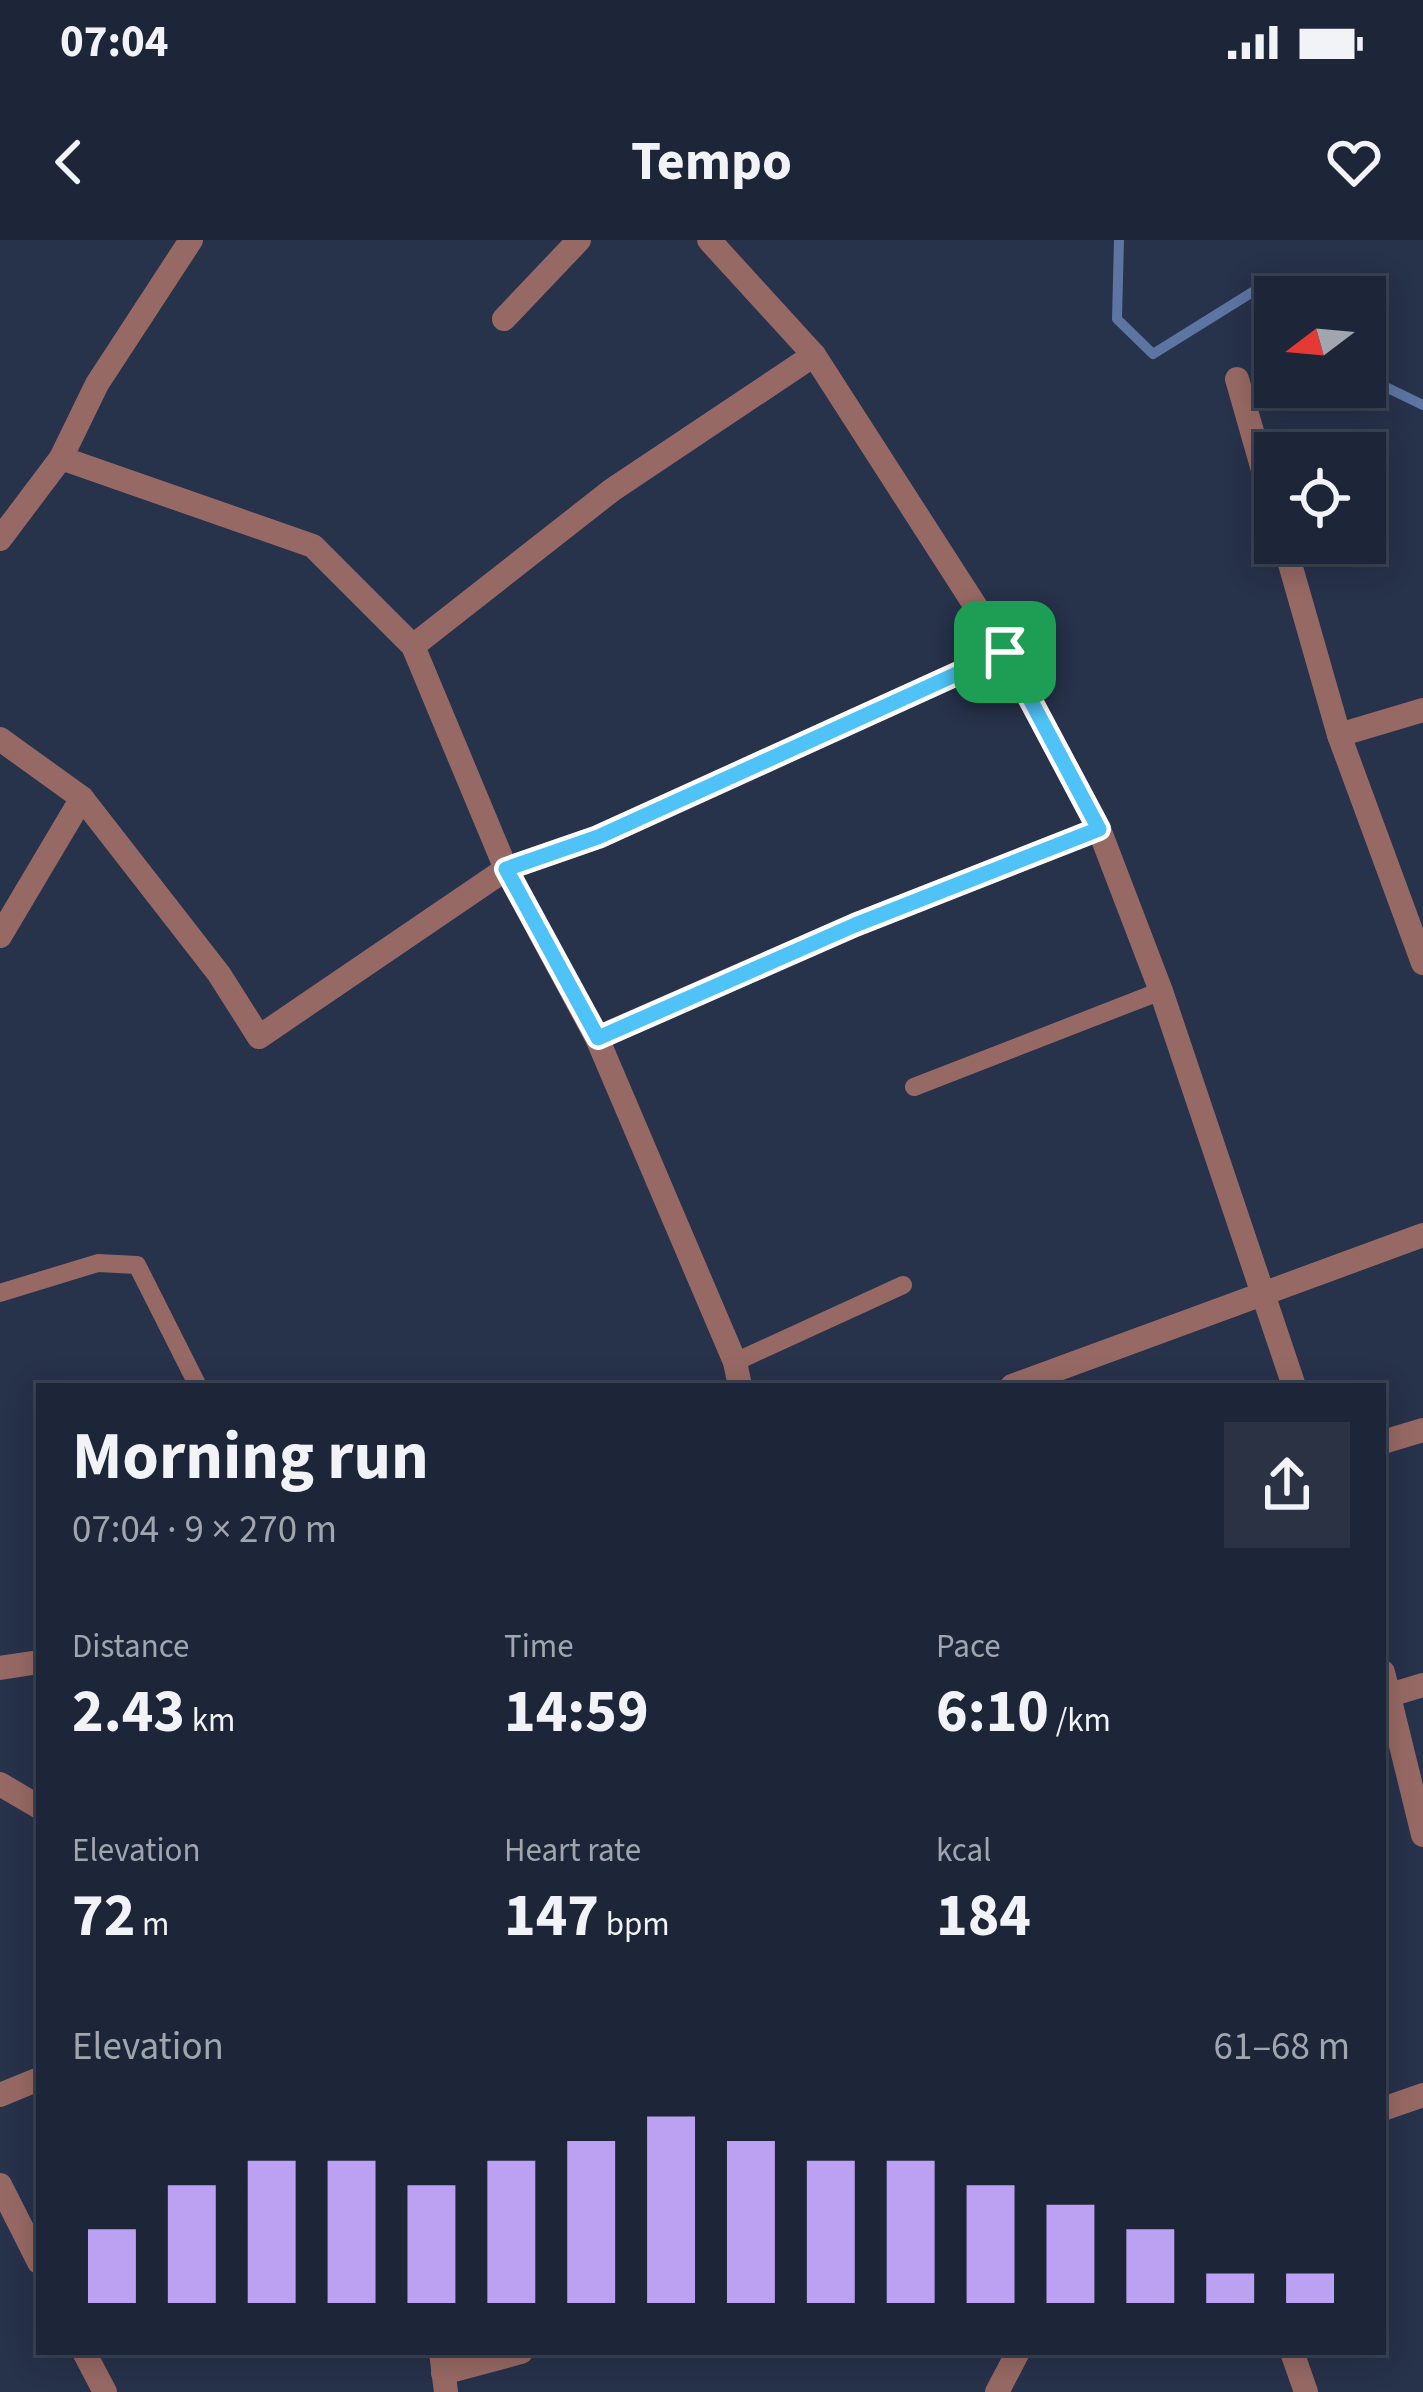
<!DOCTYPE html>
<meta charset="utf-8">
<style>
body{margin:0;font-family:"Source Sans 3",sans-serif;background:#2a3243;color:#f1f3f6;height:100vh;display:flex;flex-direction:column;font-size:45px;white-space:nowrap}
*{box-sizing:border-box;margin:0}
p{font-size:39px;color:#a0a5ae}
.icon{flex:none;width:66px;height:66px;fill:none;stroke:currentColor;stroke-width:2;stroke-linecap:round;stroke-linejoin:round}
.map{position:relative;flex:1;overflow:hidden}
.side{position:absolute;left:36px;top:1143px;width:1350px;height:972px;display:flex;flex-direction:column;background:#1d2638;border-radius:0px;box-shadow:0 6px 30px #0003,0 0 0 3px #3b4353}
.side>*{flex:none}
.needle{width:78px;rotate:254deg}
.tools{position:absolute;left:1254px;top:36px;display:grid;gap:24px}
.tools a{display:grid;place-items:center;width:132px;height:132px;border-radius:0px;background:#1d2638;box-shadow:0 6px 30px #0003,0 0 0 3px #3b4353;font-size:60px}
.pin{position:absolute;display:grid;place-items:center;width:102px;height:102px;color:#fff;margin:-51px;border-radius:24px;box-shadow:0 6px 18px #0006}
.round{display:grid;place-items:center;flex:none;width:126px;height:126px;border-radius:0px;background:#2a3243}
.summary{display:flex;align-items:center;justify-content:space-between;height:204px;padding:0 36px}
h1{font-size:66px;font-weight:700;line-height:90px}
.figures{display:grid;grid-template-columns:repeat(3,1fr);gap:18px;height:204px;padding:12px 36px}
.figures div{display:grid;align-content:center}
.figures b{font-size:60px;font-weight:700}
.figures small{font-size:33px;font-weight:400}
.figures p{font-size:33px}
.chart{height:336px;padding:24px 36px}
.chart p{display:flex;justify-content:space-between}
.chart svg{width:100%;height:216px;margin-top:12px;stroke:#bca0f2;stroke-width:6}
.status{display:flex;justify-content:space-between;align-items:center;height:84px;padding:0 60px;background:#1d2638;direction:ltr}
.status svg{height:33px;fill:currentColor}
header{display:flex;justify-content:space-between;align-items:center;height:156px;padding:0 36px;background:#1d2638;font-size:54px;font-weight:700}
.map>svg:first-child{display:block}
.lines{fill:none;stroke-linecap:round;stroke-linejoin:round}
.stream{stroke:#5c75a2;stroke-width:10}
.service{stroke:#976964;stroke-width:18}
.minor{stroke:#976964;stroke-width:24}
.route-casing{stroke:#fff;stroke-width:24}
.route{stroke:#4fc3f7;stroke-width:15}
</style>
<div class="status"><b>07:04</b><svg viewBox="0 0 49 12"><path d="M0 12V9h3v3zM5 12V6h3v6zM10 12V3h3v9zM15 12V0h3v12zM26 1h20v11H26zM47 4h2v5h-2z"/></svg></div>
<header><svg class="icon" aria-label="back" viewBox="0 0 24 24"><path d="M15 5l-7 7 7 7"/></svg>Tempo<svg class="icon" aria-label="heart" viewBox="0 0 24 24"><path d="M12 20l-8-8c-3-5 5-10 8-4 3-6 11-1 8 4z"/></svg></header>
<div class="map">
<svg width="1423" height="2152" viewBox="0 0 1423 2152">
<rect width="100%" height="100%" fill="#27324b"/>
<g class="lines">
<!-- stream -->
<g class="stream">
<path d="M1119 0 1117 79 1153 114 1259 48 1283 57"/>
<path d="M1365 137 1423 165"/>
</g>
<!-- service -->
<g class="service">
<path d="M914 847 1161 751"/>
<path d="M0 1053 98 1023 137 1025 198 1146"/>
<path d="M735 1122 903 1045"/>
</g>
<!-- minor -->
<g class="minor">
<path d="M709 0 814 115 1005 412 1099 589 1161 751 1294 1146"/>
<path d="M504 79 579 0"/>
<path d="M1237 139 1275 272"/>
<path d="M61 218 97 144 191 0"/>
<path d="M0 299 61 218 313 306 413 406 506 629 597 798 735 1122 740 1146"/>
<path d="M1284 303 1339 495 1423 723"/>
<path d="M413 406 612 250 814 115"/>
<path d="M1339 495 1423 470"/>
<path d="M0 499 82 558 219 734 259 797 506 629 598 597 1005 412"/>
<path d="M0 696 82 558"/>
<path d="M597 798 855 685 1099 589"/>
<path d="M1012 1146 1423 995"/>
<path d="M1383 1202 1423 1190"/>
<path d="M0 1428 39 1422"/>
<path d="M1383 1432 1423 1595"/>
<path d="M1383 1457 1423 1445"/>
<path d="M0 1544 39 1567"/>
<path d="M0 1855 39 1839"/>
<path d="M1383 1869 1423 1855"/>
<path d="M0 1945 39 2022"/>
<path d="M84 2112 105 2152"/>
<path d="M441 2112 446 2152"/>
<path d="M1292 2112 1306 2152"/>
<path d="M443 2133 521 2112"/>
<path d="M997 2152 1018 2112"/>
</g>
</g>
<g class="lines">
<defs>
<path id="route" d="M1005 412 1099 589 855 685 598 798 506 629 598 597Z"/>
</defs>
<!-- route casing -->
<use href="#route" class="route-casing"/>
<!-- route -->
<use href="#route" class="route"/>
</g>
</svg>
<div class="tools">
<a><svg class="needle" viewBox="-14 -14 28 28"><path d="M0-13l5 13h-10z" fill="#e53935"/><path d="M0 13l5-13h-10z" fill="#a0a5ae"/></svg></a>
<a><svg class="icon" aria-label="locate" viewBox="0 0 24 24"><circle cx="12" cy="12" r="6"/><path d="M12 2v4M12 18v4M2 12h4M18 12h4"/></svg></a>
</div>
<div class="pin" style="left:1005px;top:412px;background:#1e9e55"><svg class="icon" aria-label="arrive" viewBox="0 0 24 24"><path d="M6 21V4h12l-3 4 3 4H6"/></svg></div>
<section class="side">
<div class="summary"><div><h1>Morning run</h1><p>07:04 · 9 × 270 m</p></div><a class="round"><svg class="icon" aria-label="share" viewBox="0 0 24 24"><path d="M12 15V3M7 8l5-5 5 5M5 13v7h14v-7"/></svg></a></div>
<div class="figures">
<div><p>Distance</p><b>2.43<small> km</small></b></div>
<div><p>Time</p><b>14:59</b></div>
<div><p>Pace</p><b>6:10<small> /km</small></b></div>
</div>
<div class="figures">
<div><p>Elevation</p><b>72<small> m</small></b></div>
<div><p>Heart rate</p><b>147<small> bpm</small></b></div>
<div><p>kcal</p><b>184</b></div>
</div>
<div class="chart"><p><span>Elevation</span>61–68 m</p>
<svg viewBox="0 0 160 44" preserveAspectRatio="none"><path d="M5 44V29M15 44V20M25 44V15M35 44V15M45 44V20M55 44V15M65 44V11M75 44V6M85 44V11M95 44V15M105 44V15M115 44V20M125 44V24M135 44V29M145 44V38M155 44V38"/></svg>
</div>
</section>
</div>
